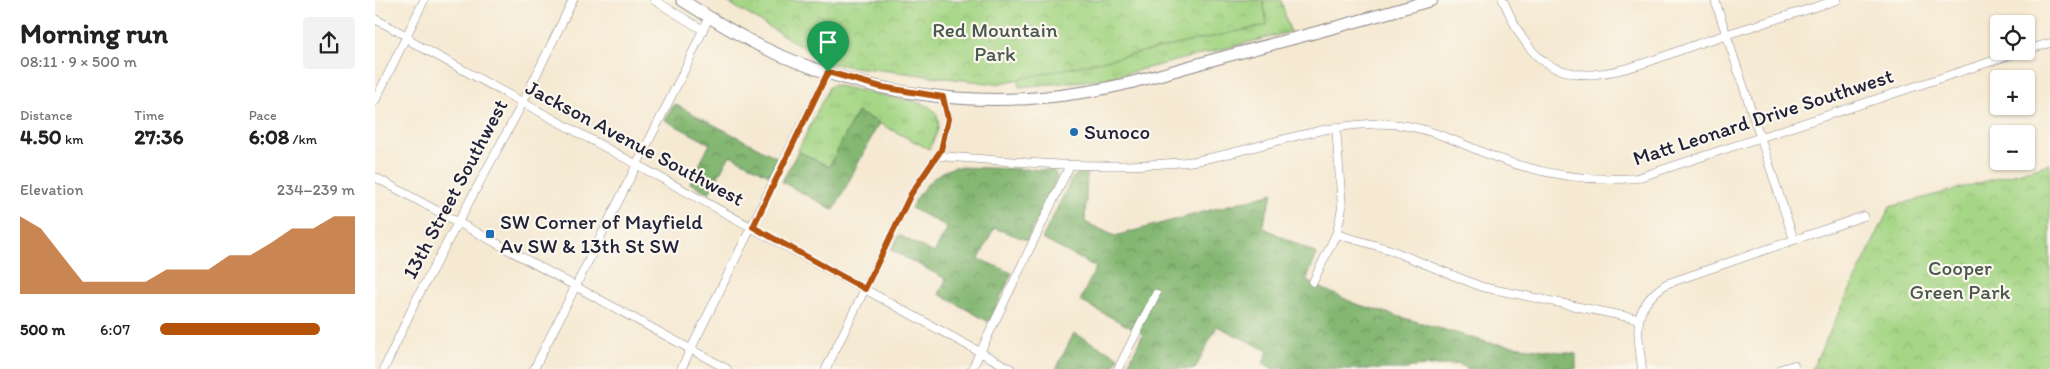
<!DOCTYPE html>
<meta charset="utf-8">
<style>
body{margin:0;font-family:Itim,sans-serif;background:#f2f2f2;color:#222;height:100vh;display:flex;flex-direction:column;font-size:19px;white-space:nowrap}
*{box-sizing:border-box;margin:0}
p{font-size:16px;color:#767676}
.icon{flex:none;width:28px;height:28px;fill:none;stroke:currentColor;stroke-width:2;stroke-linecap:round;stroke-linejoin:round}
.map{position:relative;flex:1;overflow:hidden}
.drawer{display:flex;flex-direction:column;background:#fff;width:375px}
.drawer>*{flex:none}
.tools{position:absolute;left:1615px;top:15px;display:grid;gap:10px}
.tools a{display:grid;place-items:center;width:45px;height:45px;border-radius:5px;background:#fff;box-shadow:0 1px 4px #0004;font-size:25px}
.pin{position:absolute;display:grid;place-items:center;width:42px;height:42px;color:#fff;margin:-51px -21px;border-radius:50% 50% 50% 0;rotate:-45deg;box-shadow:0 0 5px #0007}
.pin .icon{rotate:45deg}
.round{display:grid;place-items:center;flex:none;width:52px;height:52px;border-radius:5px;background:#f2f2f2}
.overview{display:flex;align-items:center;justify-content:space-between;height:85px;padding:0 20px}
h1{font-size:28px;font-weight:800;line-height:38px}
.stats{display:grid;grid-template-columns:repeat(3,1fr);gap:8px;height:85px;padding:5px 20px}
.stats div{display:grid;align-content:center}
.stats b{font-size:21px;font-weight:800}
.stats small{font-size:14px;font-weight:400}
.stats p{font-size:14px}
.chart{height:140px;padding:10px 20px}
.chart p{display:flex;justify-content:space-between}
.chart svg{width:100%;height:90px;margin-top:5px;fill:#b45309;opacity:.7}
ul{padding:0 20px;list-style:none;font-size:16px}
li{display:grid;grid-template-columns:80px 60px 1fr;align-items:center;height:38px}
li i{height:12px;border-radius:6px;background:#b45309}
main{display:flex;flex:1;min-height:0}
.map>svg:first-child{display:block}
.grass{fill:url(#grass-tufts);stroke:#647c60}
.forest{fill:url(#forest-crowns);stroke:#536c56}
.park{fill:url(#park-crowns);stroke:#647c60}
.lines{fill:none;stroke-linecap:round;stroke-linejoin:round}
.street-casing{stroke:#8c8686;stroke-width:9}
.secondary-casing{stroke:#8c8686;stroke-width:13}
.street{stroke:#fff;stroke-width:8}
.secondary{stroke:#fff;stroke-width:11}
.route-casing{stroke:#fff;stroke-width:10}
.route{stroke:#b45309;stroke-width:6}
.poi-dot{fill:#1f6fb2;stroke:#fbf7ec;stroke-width:2}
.labels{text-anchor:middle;stroke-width:4.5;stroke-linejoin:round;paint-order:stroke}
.park-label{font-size:21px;fill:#495851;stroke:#fbf7ec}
.street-label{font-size:21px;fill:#22223b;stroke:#fbf7ec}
.poi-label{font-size:21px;fill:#22223b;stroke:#fbf7ec;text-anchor:start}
</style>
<main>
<section class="drawer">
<div class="overview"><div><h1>Morning run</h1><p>08:11 · 9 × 500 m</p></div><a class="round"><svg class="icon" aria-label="share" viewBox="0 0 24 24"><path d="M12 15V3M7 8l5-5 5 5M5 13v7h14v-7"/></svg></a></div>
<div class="stats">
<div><p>Distance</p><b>4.50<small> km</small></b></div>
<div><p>Time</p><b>27:36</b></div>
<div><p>Pace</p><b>6:08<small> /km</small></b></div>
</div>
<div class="chart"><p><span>Elevation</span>234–239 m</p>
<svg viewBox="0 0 160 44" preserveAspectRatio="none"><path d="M0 44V6L10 12L20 25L30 38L40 38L50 38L60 38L70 32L80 32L90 32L100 25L110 25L120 19L130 12L140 12L150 6L160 6V44z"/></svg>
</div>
<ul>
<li><b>500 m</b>6:07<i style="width:82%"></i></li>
</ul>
</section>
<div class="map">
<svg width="1675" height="369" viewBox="0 0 1675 369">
<defs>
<pattern id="grass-tufts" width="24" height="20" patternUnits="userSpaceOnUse" patternTransform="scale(1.25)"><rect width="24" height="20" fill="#a5d685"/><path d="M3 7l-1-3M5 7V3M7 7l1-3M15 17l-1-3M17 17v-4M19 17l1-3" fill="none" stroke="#8eb774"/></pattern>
<pattern id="forest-crowns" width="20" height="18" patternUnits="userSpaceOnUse" patternTransform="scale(1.25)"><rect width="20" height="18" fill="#84b772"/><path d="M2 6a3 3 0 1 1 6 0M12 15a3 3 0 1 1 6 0" fill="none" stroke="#6c945f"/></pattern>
<pattern id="park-crowns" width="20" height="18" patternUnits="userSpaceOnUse" patternTransform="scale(1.25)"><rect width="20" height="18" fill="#a5d685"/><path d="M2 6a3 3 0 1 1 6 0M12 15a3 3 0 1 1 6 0" fill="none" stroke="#8eb774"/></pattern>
</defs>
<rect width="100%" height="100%" fill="#fbf7ec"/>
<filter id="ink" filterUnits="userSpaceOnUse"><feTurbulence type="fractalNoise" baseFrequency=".02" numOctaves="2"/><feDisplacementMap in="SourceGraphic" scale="10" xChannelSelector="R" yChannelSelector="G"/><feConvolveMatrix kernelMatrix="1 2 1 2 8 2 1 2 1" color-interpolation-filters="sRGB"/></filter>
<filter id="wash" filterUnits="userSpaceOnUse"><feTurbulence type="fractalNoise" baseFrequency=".0096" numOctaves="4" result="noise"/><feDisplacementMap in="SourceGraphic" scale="20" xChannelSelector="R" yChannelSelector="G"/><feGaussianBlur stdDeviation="1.12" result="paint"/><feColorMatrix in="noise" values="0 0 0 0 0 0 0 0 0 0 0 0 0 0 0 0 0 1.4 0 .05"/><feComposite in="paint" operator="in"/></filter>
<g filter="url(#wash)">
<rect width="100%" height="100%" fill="#f5e9d2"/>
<!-- grass -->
<g class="grass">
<path d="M792 0H906L915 32 729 79 644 87 645 49Z"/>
<path d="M458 85 547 103C572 114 564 130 554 149L482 112 454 167 423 151 454 87Z"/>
</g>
<!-- forest -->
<g class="forest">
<path d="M299 104 403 158 394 175 355 155 334 193 315 183 335 144 290 120Z"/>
<path d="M482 112 504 123 459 210 407 182 423 151 454 167Z"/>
<path d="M579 167 678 170 681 174 682 178 652 240 619 228 604 259 637 273 614 322 564 294 571 279 516 250 524 235 559 253 573 227 536 208C548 187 556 176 579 167Z"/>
<path d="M703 174H712L710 222 740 236 898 193 887 227 942 254 931 281 981 304 1115 343 1201 354V369H1093L1084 364 1035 367 1033 369H897L888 363 893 351 842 326 820 369H751L768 334 705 301 721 267 667 239 697 178Z"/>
<path d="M699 333 744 357 738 369H681Z"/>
</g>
<!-- park -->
<g class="park">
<path d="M349 0H888L892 25 621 84 456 64Z"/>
<path d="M1675 164V369H1437L1515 207Z"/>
</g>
</g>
<g filter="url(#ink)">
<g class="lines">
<defs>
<g id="street">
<path d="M279 0 328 30"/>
<path d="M1128 0C1139 25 1153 56 1180 68 1194 73 1207 76 1221 74 1260 70 1298 52 1334 40 1377 26 1420 14 1462 0"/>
<path d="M1340 0 1419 240"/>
<path d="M0 19 32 36 37 42 636 369"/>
<path d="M1651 50 1675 43"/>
<path d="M0 101 49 0"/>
<path d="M563 156C636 161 708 169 781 164 794 163 807 163 819 161 884 150 948 121 1015 124 1055 126 1089 146 1125 159 1170 175 1215 182 1262 178L1648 51"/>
<path d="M0 177 352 369"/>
<path d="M961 234 1013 249 1107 287 1263 319"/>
<path d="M938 282 962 232 967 208 961 127"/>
<path d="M9 369 42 298 145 108 198 0"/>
<path d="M159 369 308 73 334 17"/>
<path d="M306 369 453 72"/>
<path d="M451 369 536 194 566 150 573 119 568 97"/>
<path d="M597 369 695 165"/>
<path d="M743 369 781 294"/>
<path d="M1267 369C1263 330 1255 309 1291 284L1489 216"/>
<path d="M1406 369 1419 365"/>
</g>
<path id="secondary" d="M307 0C332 16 358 32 385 46 482 93 597 110 703 93 754 86 803 69 852 56 921 38 989 20 1057 0"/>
</defs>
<!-- street casing -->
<use href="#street" class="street-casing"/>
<!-- secondary casing -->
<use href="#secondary" class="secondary-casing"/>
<!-- street -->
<use href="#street" class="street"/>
<!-- secondary -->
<use href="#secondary" class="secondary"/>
</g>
</g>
<g class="lines" filter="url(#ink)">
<defs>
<path id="route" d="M453 72 506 87 568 97 573 119 566 150 536 194 490 289 378 227Z"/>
</defs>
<!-- route casing -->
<use href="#route" class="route-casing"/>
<!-- route -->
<use href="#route" class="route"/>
</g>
<!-- markers -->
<g class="poi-dot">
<circle cx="699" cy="132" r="5"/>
<rect x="110" y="229" width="10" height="10" rx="2.5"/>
</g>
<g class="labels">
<!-- park labels -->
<g class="park-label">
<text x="620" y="37">Red Mountain<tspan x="620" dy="24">Park</tspan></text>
<text x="1585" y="275">Cooper<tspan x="1585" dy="24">Green Park</tspan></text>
</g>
<!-- street labels -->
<g class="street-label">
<text transform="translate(1388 117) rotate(-18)" y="7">Matt Leonard Drive Southwest</text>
<text transform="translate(260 143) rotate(28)" y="7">Jackson Avenue Southwest</text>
<text transform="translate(80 189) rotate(-62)" y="7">13th Street Southwest</text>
</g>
<!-- poi labels -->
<g class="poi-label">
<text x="709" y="139">Sunoco</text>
<text x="125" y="229">SW Corner of Mayfield<tspan x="125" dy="24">Av SW &amp; 13th St SW</tspan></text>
</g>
</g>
</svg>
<div class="tools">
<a><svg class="icon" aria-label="locate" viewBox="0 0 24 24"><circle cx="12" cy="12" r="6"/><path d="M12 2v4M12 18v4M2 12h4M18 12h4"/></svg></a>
<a>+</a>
<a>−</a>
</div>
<div class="pin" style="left:453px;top:72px;background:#1e9e55"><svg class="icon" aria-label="arrive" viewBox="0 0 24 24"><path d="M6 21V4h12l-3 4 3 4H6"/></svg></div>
</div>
</main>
